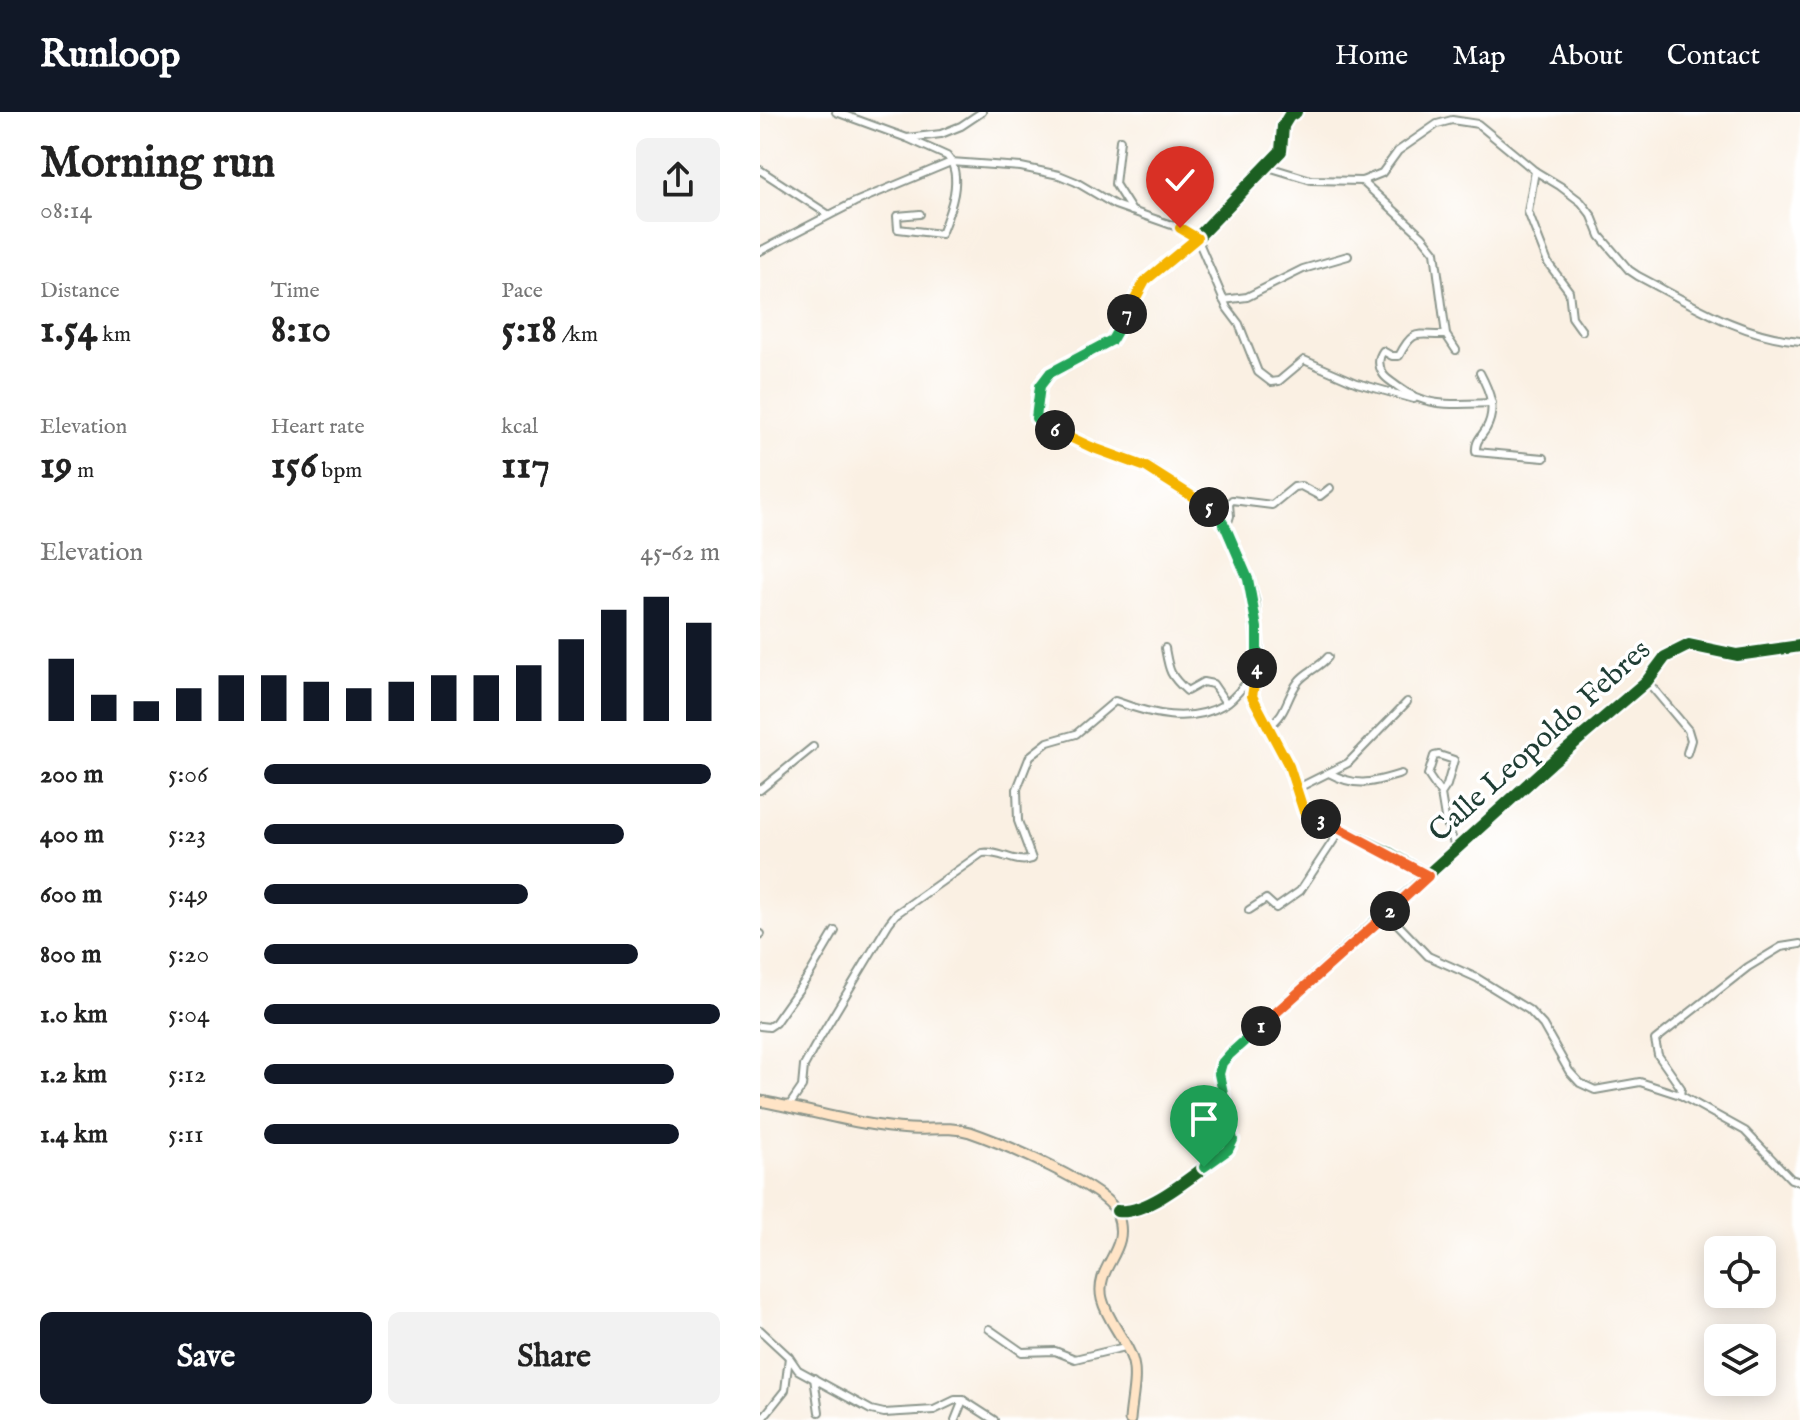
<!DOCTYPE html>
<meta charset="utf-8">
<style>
body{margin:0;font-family:"IM FELL English",serif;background:#f2f2f2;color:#222;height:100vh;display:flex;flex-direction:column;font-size:30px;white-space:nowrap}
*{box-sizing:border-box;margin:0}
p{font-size:26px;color:#767676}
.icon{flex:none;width:44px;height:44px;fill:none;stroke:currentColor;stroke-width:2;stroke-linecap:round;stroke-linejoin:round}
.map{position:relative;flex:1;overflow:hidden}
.panel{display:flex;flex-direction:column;background:#fff;width:760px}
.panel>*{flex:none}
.buttons{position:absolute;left:944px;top:1124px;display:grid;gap:16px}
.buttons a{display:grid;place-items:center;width:72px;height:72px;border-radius:12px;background:#fff;box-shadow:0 4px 20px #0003;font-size:40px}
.pin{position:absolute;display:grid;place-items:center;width:68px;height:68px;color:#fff;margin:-82px -34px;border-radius:50% 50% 50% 0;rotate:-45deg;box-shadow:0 0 8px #0007}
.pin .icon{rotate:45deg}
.km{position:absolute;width:40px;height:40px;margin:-20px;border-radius:50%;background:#222;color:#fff;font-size:22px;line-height:40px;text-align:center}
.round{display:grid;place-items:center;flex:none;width:84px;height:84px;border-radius:12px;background:#f2f2f2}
.summary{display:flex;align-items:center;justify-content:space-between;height:136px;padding:0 40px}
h1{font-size:44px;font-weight:700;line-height:60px}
.figures{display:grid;grid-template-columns:repeat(3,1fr);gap:12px;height:136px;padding:8px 40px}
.figures div{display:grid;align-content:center}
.figures b{font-size:40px;font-weight:700}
.figures small{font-size:22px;font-weight:400}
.figures p{font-size:22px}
.chart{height:224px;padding:16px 40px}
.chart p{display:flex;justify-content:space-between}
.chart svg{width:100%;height:144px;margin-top:8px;stroke:#111827;stroke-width:6}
.primary-button{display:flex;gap:16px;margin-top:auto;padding:16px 40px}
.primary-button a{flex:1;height:92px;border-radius:12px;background:#111827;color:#fff;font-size:32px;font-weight:700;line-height:92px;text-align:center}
.primary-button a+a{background:#f2f2f2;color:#222}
ul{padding:0 40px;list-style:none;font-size:26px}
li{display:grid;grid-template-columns:128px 96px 1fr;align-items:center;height:60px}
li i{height:20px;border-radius:10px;background:#111827}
header{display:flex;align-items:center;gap:48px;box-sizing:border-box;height:112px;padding:0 40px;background:#111827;color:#fff}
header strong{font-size:38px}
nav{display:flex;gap:44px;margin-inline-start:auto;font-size:28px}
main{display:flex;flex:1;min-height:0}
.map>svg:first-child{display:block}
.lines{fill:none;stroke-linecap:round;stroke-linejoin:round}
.street-casing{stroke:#8c968c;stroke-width:10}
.secondary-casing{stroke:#8c968c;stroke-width:13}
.street{stroke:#fff;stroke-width:6}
.secondary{stroke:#ffe4c6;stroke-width:9}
.cycleway-casing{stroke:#fff;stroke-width:17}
.cycleway{stroke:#1b5e20;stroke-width:12}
.split-1-casing{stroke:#fff;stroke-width:16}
.split-2-casing{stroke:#fff;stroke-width:16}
.split-3-casing{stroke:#fff;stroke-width:16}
.split-4-casing{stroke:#fff;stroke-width:16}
.split-5-casing{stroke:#fff;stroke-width:16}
.split-6-casing{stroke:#fff;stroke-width:16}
.split-7-casing{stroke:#fff;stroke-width:16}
.split-8-casing{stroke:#fff;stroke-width:16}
.split-1{stroke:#22a559;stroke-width:10}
.split-2{stroke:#f0652b;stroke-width:10}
.split-3{stroke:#f0652b;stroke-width:10}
.split-4{stroke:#f5b400;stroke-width:10}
.split-5{stroke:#22a559;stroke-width:10}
.split-6{stroke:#f5b400;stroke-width:10}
.split-7{stroke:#22a559;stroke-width:10}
.split-8{stroke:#f5b400;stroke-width:10}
.labels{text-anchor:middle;stroke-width:7;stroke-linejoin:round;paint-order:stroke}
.street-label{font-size:30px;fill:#1f3d34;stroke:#fff}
</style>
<header>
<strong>Runloop</strong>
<nav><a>Home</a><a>Map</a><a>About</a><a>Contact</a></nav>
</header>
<main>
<section class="panel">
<div class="summary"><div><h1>Morning run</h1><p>08:14</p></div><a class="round"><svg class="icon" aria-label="share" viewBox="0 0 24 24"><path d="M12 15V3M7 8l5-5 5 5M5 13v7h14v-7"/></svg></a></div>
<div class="figures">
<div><p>Distance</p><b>1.54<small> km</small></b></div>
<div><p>Time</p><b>8:10</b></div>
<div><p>Pace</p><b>5:18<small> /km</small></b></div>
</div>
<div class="figures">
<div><p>Elevation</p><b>19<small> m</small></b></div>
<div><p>Heart rate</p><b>156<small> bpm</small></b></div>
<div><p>kcal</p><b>117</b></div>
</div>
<div class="chart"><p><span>Elevation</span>45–62 m</p>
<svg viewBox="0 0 160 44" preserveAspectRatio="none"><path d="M5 44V25M15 44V36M25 44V38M35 44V34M45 44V30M55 44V30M65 44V32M75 44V34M85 44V32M95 44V30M105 44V30M115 44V27M125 44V19M135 44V10M145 44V6M155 44V14"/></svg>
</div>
<ul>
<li><b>200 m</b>5:06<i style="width:98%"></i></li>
<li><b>400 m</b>5:23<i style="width:79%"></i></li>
<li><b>600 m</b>5:49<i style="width:58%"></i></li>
<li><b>800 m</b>5:20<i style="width:82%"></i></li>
<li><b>1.0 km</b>5:04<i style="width:100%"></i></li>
<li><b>1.2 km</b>5:12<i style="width:90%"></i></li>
<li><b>1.4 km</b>5:11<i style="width:91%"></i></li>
</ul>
<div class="primary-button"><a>Save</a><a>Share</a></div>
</section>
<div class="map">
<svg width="1040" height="1308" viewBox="0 0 1040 1308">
<rect width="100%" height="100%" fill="#fff"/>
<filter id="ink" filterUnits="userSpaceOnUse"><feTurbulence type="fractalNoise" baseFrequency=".0125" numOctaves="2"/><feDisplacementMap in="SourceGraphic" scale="16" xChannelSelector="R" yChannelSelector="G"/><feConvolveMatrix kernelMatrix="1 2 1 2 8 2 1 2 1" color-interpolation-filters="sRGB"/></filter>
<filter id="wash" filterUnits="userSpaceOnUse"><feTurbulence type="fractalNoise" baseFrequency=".006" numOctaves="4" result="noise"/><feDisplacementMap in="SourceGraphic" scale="32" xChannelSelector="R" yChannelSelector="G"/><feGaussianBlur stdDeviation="1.8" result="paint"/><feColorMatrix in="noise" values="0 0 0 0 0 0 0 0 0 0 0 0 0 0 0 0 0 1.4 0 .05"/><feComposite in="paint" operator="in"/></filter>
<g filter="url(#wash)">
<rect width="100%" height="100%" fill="#faf0e3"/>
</g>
<g filter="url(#ink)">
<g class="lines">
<defs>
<g id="street">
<path d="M76 0 147 26 187 44C205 64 189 102 181 122L138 117 137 104 160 102"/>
<path d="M536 0 529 4 523 14 521 39 437 126 385 169 352 228 290 261 280 274 276 306 283 312 331 335 386 355 456 399 466 416 488 467 494 490 498 537 492 584 529 654 544 700 629 741 668 764"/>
<path d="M147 26 181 22 201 14 222 0"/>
<path d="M360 28 355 72 372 99"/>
<path d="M508 55 551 68 602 69 622 61 638 39 677 12 692 8 718 12 775 59 800 74 821 90 832 104 840 124 869 158 878 164C930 191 980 224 1040 229"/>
<path d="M0 58 69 103"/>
<path d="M775 59 768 100 788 151 809 179 812 205 822 219"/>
<path d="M602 69 662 124 675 140 686 223"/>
<path d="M0 139 95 90 191 50 261 55 299 63 316 70 355 93 420 116 437 126 467 196 479 212 498 260 511 270 519 269 544 248 597 271 654 287"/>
<path d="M463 188 487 185 543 157 588 144"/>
<path d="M696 238 686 223C657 224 654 215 639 244H632L623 239C618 246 618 254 623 262 626 267 632 270 637 274 667 297 696 292 732 291"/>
<path d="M720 261C730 280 737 297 726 317 720 326 715 330 716 340L784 346"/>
<path d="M466 416 470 404 469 392 472 388 512 393 534 375 541 374 560 384 570 376"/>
<path d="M405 536C409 558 409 563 427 579L443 570 453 572 466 591"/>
<path d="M887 569 928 618 931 628 927 641"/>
<path d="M509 614C527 602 526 586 538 570 545 560 559 556 568 545"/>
<path d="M569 661C597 676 611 671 641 662"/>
<path d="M536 677 588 651 647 590"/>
<path d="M0 678 53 635"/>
<path d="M681 682 687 673 694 648 679 643 674 644 668 663 681 682 685 706 696 737"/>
<path d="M489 798 506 787 516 796 540 779 581 717"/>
<path d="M627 801 668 844 717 866 769 898 783 913 809 959 820 971 835 978 880 970 920 983 985 1019 1031 1067 1040 1070"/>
<path d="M0 823 1 822"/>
<path d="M0 914 9 915 15 911 49 863 75 819"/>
<path d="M920 983 921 976 898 943 895 928 988 855 1021 835 1040 832"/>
<path d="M29 994 42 975 44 954 55 934 129 811 136 802 222 741C240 738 255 753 272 747L258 709 257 677 270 644 288 630 316 622 355 589C390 602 430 613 465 592 477 585 485 570 496 561"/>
<path d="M357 1099C389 1104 441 1056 468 1038L473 1028 459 962 462 951 470 942 791 651 887 569 905 545 929 533 977 543 1040 534"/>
<path d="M229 1217 262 1240 295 1239 315 1247 365 1235"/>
<path d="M0 1218 29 1245 38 1258 111 1298 124 1301 174 1298 195 1288H203L234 1308"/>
<path d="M54 1266 59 1300"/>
<path d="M1 1308 25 1278 29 1245"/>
<path d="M195 1308 203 1288"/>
</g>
<path id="secondary" d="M0 989C50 998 99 1014 150 1017 170 1018 190 1014 210 1020 239 1030 347 1075 357 1101 372 1140 334 1153 342 1187 348 1210 365 1226 372 1247 378 1264 371 1290 370 1308"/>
</defs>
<!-- street casing -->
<use href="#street" class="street-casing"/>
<!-- secondary casing -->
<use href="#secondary" class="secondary-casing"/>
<!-- street -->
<use href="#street" class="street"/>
<!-- secondary -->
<use href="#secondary" class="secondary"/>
<defs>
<g id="cycleway">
<path d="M536 0 529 4 523 14 521 39 437 126 385 169 352 228 290 261 280 274 276 306 283 312 331 335 386 355 456 399 466 416 488 467 494 490 498 537 492 584 529 654 544 700 629 741 668 764"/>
<path d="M357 1099C389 1104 441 1056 468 1038L473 1028 459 962 462 951 470 942 791 651 887 569 905 545 929 533 977 543 1040 534"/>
</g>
</defs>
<!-- cycleway casing -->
<use href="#cycleway" class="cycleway-casing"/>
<!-- cycleway -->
<use href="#cycleway" class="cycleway"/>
</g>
</g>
<g class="lines" filter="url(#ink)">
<defs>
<path id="split-1" d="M444 1055 468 1038 473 1028 459 962 462 951 470 942 501 914"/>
<path id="split-2" d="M501 914 630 799"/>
<path id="split-3" d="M561 707 668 764 630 799"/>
<path id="split-4" d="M497 556 492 584 529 654 544 700 561 707"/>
<path id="split-5" d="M449 395 456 399 466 416 488 467 497 516V556"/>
<path id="split-6" d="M295 318 331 335 386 355 449 395"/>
<path id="split-7" d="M295 318 276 306 280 274 290 261 352 228 367 202"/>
<path id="split-8" d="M367 202 385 169 437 126 420 116"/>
</defs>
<!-- split-1 casing -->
<use href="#split-1" class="split-1-casing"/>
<!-- split-2 casing -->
<use href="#split-2" class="split-2-casing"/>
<!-- split-3 casing -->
<use href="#split-3" class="split-3-casing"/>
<!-- split-4 casing -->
<use href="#split-4" class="split-4-casing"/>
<!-- split-5 casing -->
<use href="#split-5" class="split-5-casing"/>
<!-- split-6 casing -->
<use href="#split-6" class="split-6-casing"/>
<!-- split-7 casing -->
<use href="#split-7" class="split-7-casing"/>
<!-- split-8 casing -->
<use href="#split-8" class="split-8-casing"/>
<!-- split-1 -->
<use href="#split-1" class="split-1"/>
<!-- split-2 -->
<use href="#split-2" class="split-2"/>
<!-- split-3 -->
<use href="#split-3" class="split-3"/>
<!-- split-4 -->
<use href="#split-4" class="split-4"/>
<!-- split-5 -->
<use href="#split-5" class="split-5"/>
<!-- split-6 -->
<use href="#split-6" class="split-6"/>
<!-- split-7 -->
<use href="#split-7" class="split-7"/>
<!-- split-8 -->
<use href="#split-8" class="split-8"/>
</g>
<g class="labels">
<!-- street labels -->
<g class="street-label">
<text transform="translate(779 628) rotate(-42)" y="10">Calle Leopoldo Febres</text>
</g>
</g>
</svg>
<div class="buttons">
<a><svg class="icon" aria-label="locate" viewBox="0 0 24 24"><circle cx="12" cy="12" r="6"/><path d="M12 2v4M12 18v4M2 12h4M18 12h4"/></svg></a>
<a><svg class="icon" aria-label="layers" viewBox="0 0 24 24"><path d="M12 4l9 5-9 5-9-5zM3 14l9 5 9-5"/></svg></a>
</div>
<div class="pin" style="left:444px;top:1055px;background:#1e9e55"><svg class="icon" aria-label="arrive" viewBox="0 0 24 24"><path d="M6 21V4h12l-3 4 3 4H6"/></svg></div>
<div class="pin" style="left:420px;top:116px;background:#d93025"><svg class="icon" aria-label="check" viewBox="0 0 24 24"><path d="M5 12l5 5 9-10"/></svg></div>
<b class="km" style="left:501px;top:914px">1</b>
<b class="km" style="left:630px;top:799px">2</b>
<b class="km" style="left:561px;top:707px">3</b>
<b class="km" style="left:497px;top:556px">4</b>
<b class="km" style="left:449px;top:395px">5</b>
<b class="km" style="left:295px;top:318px">6</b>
<b class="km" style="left:367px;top:202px">7</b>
</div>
</main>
